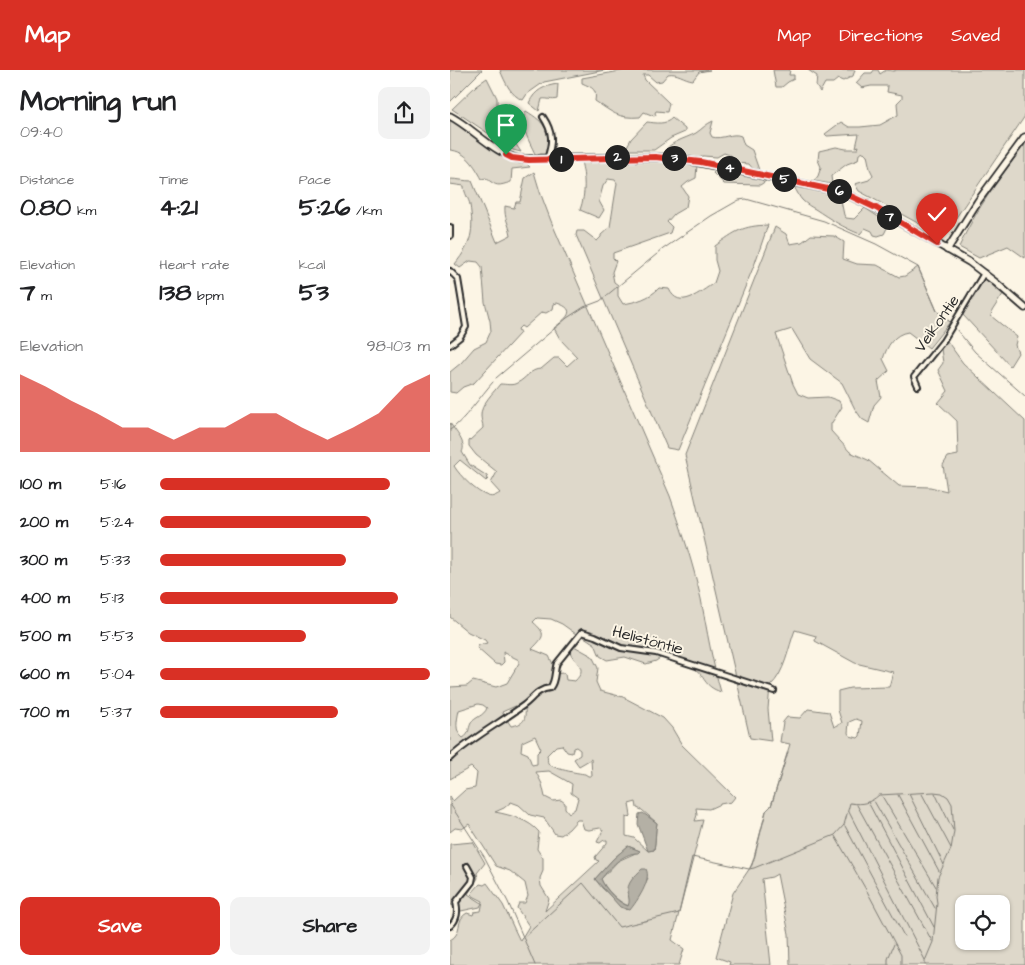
<!DOCTYPE html>
<meta charset="utf-8">
<style>
body{margin:0;font-family:"Architects Daughter",sans-serif;background:#f2f2f2;color:#202124;height:100vh;display:flex;flex-direction:column;font-size:19px;white-space:nowrap}
*{box-sizing:border-box;margin:0}
p{font-size:16px;color:#757577}
.icon{flex:none;width:28px;height:28px;fill:none;stroke:currentColor;stroke-width:2;stroke-linecap:round;stroke-linejoin:round}
.map{position:relative;flex:1;overflow:hidden}
.sheet{display:flex;flex-direction:column;background:#fff;width:450px}
.sheet>*{flex:none}
.controls{position:absolute;left:505px;top:825px;display:grid;gap:10px}
.controls a{display:grid;place-items:center;width:55px;height:55px;border-radius:10px;background:#fff;box-shadow:0 1px 4px #0004;font-size:25px}
.pin{position:absolute;display:grid;place-items:center;width:42px;height:42px;color:#fff;margin:-51px -21px;border-radius:50% 50% 50% 0;rotate:-45deg;box-shadow:0 0 5px #0007}
.pin .icon{rotate:45deg}
.km{position:absolute;width:25px;height:25px;margin:-12px;border-radius:50%;background:#222;color:#fff;font-size:14px;line-height:25px;text-align:center}
.round{display:grid;place-items:center;flex:none;width:52px;height:52px;border-radius:10px;background:#f2f2f2}
.overview{display:flex;align-items:center;justify-content:space-between;height:85px;padding:0 20px}
h1{font-size:28px;font-weight:700;line-height:38px}
.metrics{display:grid;grid-template-columns:repeat(3,1fr);gap:8px;height:85px;padding:5px 20px}
.metrics div{display:grid;align-content:center}
.metrics b{font-size:25px;font-weight:700}
.metrics small{font-size:14px;font-weight:400}
.metrics p{font-size:14px}
.chart{height:140px;padding:10px 20px}
.chart p{display:flex;justify-content:space-between}
.chart svg{width:100%;height:90px;margin-top:5px;fill:#d93025;opacity:.7}
.action{display:flex;gap:10px;margin-top:auto;padding:10px 20px}
.action a{flex:1;height:58px;border-radius:10px;background:#d93025;color:#fff;font-size:20px;font-weight:700;line-height:58px;text-align:center}
.action a+a{background:#f2f2f2;color:#202124}
ul{padding:0 20px;list-style:none;font-size:16px}
li{display:grid;grid-template-columns:80px 60px 1fr;align-items:center;height:38px}
li i{height:12px;border-radius:6px;background:#d93025}
header{display:flex;align-items:center;gap:30px;box-sizing:border-box;height:70px;padding:0 25px;background:#d93025;color:#fff}
header strong{font-size:24px}
nav{display:flex;gap:28px;margin-inline-start:auto;font-size:18px}
main{display:flex;flex:1;min-height:0}
.map>svg:first-child{display:block}
.green{fill:#ded8ca;stroke:#84827a;fill-rule:evenodd}
.water{fill:#b4b0a5;stroke:#7d7b74}
.lines{fill:none;stroke-linecap:round;stroke-linejoin:round}
.stream{stroke:#7d7b74;stroke-width:1}
.street-casing{stroke:#2b2b2b;stroke-width:8}
.secondary-casing{stroke:#2b2b2b;stroke-width:9}
.street{stroke:#fcf5e5;stroke-width:4}
.secondary{stroke:#fcf5e5;stroke-width:5.5}
.route-casing{stroke:#fff;stroke-width:10}
.route{stroke:#d93025;stroke-width:6}
.labels{text-anchor:middle;stroke-width:4;stroke-linejoin:round;paint-order:stroke}
.street-label{font-size:16px;fill:#2b2b2b;stroke:#fcf5e5}
</style>
<header>
<strong>Map</strong>
<nav><a>Map</a><a>Directions</a><a>Saved</a></nav>
</header>
<main>
<section class="sheet">
<div class="overview"><div><h1>Morning run</h1><p>09:40</p></div><a class="round"><svg class="icon" aria-label="share" viewBox="0 0 24 24"><path d="M12 15V3M7 8l5-5 5 5M5 13v7h14v-7"/></svg></a></div>
<div class="metrics">
<div><p>Distance</p><b>0.80<small> km</small></b></div>
<div><p>Time</p><b>4:21</b></div>
<div><p>Pace</p><b>5:26<small> /km</small></b></div>
</div>
<div class="metrics">
<div><p>Elevation</p><b>7<small> m</small></b></div>
<div><p>Heart rate</p><b>138<small> bpm</small></b></div>
<div><p>kcal</p><b>53</b></div>
</div>
<div class="chart"><p><span>Elevation</span>98–103 m</p>
<svg viewBox="0 0 160 44" preserveAspectRatio="none"><path d="M0 44V6L10 12L20 19L30 25L40 32L50 32L60 38L70 32L80 32L90 25L100 25L110 32L120 38L130 32L140 25L150 12L160 6V44z"/></svg>
</div>
<ul>
<li><b>100 m</b>5:16<i style="width:85%"></i></li>
<li><b>200 m</b>5:24<i style="width:78%"></i></li>
<li><b>300 m</b>5:33<i style="width:69%"></i></li>
<li><b>400 m</b>5:13<i style="width:88%"></i></li>
<li><b>500 m</b>5:53<i style="width:54%"></i></li>
<li><b>600 m</b>5:04<i style="width:100%"></i></li>
<li><b>700 m</b>5:37<i style="width:66%"></i></li>
</ul>
<div class="action"><a>Save</a><a>Share</a></div>
</section>
<div class="map">
<svg width="575" height="895" viewBox="0 0 575 895">
<rect width="100%" height="100%" fill="#fcf5e5"/>
<filter id="ink" filterUnits="userSpaceOnUse"><feTurbulence type="fractalNoise" baseFrequency=".02" numOctaves="2"/><feDisplacementMap in="SourceGraphic" scale="10" xChannelSelector="R" yChannelSelector="G"/><feConvolveMatrix kernelMatrix="1 2 1 2 8 2 1 2 1" color-interpolation-filters="sRGB"/></filter>
<g filter="url(#ink)">
<!-- green -->
<g class="green">
<path d="M0 0H32L0 32Z"/>
<path d="M50 0H155L94 12 77 24 73 30C61 26 55 12 50 0Z"/>
<path d="M176 0H260L249 2 243 10C234 9 227 2 218 4L212 11 206 12 198 5H193L195 10 219 33 217 42 206 41 205 43 206 45 204 46 194 42 190 47C168 49 162 42 145 31 147 19 143 18 132 13V8Z"/>
<path d="M323 0H340L339 5H344V9L338 12 332 17H326Z"/>
<path d="M358 0H405L403 6 393 11 388 9 383 13H375L370 22 366 16 367 6Z"/>
<path d="M424 0H428L430 4 436 0 443 1 447 0H575V46L503 152 486 163 409 121 405 114 419 110 423 105 420 99 417 85 414 82 409 84 408 90 397 94 381 106 382 114 364 111 368 106 371 97 368 90 369 81 386 77 396 79H408L409 76 406 77 409 64 377 66 375 64 391 52 399 57H410L430 55 448 45 447 33 452 28V25L437 22 438 16H421L412 18 406 13 415 3H422Z"/>
<path d="M37 8 47 28V37L51 46 61 67 71 82 63 80 2 39 27 15Z"/>
<path d="M108 14 107 29C102 31 98 28 92 29L89 41 79 33C85 20 94 16 108 14Z"/>
<path d="M76 41C96 53 101 61 96 84H85C79 70 69 56 76 41Z"/>
<path d="M222 48 235 59V62L221 68 204 80H175L181 69 197 52C206 53 216 55 222 48Z"/>
<path d="M0 49C27 64 44 90 76 93L80 97 62 99 61 112C48 116 47 117 36 108L32 109C25 96 16 81 0 80Z"/>
<path d="M263 51 260 63 262 67C272 70 282 62 291 66L294 75 302 80 309 100 303 99 299 94 286 93 282 86 274 83 267 87 253 86 249 88 213 84C218 72 235 69 246 63 252 59 256 54 263 51Z"/>
<path d="M575 74V188L558 176 529 188 509 177C526 139 550 107 575 74Z"/>
<path d="M179 90 216 91 247 95 246 108 238 112 232 117 238 126 236 137 224 144 217 152 222 157 220 163 163 183V188L166 191 162 202 164 212 168 215V226L173 234C186 232 200 228 209 218L219 219C229 241 250 222 264 213L268 201 265 190V176C286 161 292 156 318 155L305 193 228 380 217 378 126 165 127 161H134L147 171 151 167V165L160 157 167 113 165 110 158 109 153 116 149 131 154 140 149 148 130 140C136 123 135 108 131 91Z"/>
<path d="M269 97 316 111 310 115 274 114 263 103Z"/>
<path d="M84 102 90 122 101 151 220 426C232 460 243 494 251 529 257 561 262 591 271 622 253 616 256 607 244 598 236 592 223 589 213 586L206 591 196 594 175 587 157 590 150 586 145 574 131 565 126 564 112 554 101 549 87 548 83 552C97 564 94 567 82 579L99 586 103 594V604L113 603 115 604 116 610 125 611C139 597 125 594 120 582L124 576 142 586 148 598 146 612 150 621 173 627 213 648 222 658 232 675 285 727 281 732 270 734 259 739 246 738 247 745 245 751 253 750 222 870 234 879 229 895H0V870C13 864 5 849 17 843L23 845 24 842 31 841 33 831 23 826 22 823 30 814 34 815 37 813 53 835 70 871 79 856 67 838 69 833H75L78 826 75 813 60 801 46 796 19 754 12 759 5 758 0 762V726L3 731 15 720 25 718 27 703 21 697 0 709V617L17 616 23 611 46 617 57 613 69 593V590L53 582 54 592 51 595 45 594 27 578 29 575 37 573 35 570 18 562 0 547V353C5 361 17 373 12 382L20 395 37 406 38 409 36 411 10 390 4 396C10 406 27 423 38 426 43 428 46 425 50 423L41 413 47 402 26 385 19 376V371L33 358C33 353 31 350 31 346 30 335 44 322 50 314 56 314 62 316 67 313 76 309 80 299 91 299L104 288H109L117 296 127 287 110 269 104 258C115 249 129 240 107 233L104 234 103 239 96 243 92 242 74 258 71 256 68 259 70 263 24 313 13 317 6 323 0 322V302L11 293 24 278 36 272 41 261 40 251 35 232 32 197 28 192 20 191 10 198 5 194C22 173 24 161 20 135 19 129 14 123 14 116L0 114V109C8 109 14 111 22 111L47 172 61 165C59 153 54 149 55 136L64 138 66 132H70L75 108ZM28 634 33 635 37 638C34 646 25 647 21 653 18 659 20 664 13 668 4 661 7 651 9 640ZM70 634 75 638C76 650 74 654 61 656L52 642ZM85 666 91 679 87 683V694L82 695 78 684 71 681 72 672ZM112 675 117 682 122 683 123 678 126 677 130 680V685L124 689 129 696 141 689 142 706H138L135 704C128 703 102 699 98 693 97 691 98 688 97 685L106 676ZM99 701 122 714 121 723 128 728 125 739 119 743 115 738V733L111 730 103 731 95 727 92 714 86 702ZM61 732 69 735 80 745 94 748 105 764 111 765 119 759 127 750H131L134 759 139 760 150 758 153 760 147 772 150 773 154 770H157V773L145 787 146 790 149 791 95 841 99 829 91 816 90 808 93 801V788L87 779 89 762C79 750 61 745 45 742L54 738ZM186 732 187 738 192 740 207 753C205 762 206 770 204 780L198 781 184 768 176 766V747L179 748 181 746 179 734ZM178 776 190 781 168 791 151 809C155 819 169 833 179 836L180 830 177 822 198 808 188 828 176 840 152 818 145 809 163 789Z"/>
<path d="M344 117 368 120 390 126 394 145 396 148 404 149 415 138 439 154 434 164 428 166 424 165 422 161 415 158 410 164C394 158 380 149 365 139 361 137 356 134 352 130 349 127 347 121 344 117Z"/>
<path d="M325 157 336 164 340 174 352 172 361 165 384 166 394 172 393 189 407 194 427 195 449 207 455 206 468 197 487 241 500 252 479 278 458 262C444 264 437 276 433 289L439 301 428 311 431 327 424 335 419 353 412 349 405 339 392 313 360 289 342 259 326 264 343 314 348 324 358 328 378 327 389 331 392 337 381 354V361L400 382 418 390 449 416 480 417 497 421 493 395 498 387 508 385 507 351 488 333 498 321 488 300 493 293 491 279 497 271 513 293 575 351V895H340L339 864 327 804 322 807 312 809 321 895H279L280 892 266 887 283 823 302 795 316 741 321 736 340 674 330 672 333 652 337 647 350 648 358 639 379 642 384 657 392 653 388 640V621L400 618 439 617 443 602 405 593 365 571 366 566 345 560C338 578 335 603 320 616L318 639 321 671 300 668 235 385ZM406 649 412 651 410 666 408 668 400 666 398 663 399 652ZM514 834H551V871H514Z"/>
<path d="M534 207 555 221 542 241 541 246 567 267 565 275 568 283 560 296 513 245Z"/>
<path d="M23 772 35 793 27 803 28 808 18 824 32 833 30 837 11 841 0 834V774Z"/>
</g>
<!-- water -->
<g class="water">
<path d="M193 743 207 753C205 762 206 770 204 780L198 781 188 754 189 744Z"/>
<path d="M178 776 190 781 188 783C172 783 160 798 151 809 155 819 168 833 178 836 180 831 179 829 178 824 176 813 185 806 192 799H196C202 810 187 831 180 840L170 837 145 809 163 789Z"/>
</g>
<g class="lines">
<!-- stream -->
<g class="stream">
<path d="M506 259 525 282 575 326"/>
<path d="M46 308 117 248 134 237 150 231 213 179 261 146 289 130 296 129 374 151 426 174 468 197 487 241 500 252"/>
<path d="M0 360C13 352 32 324 43 312"/>
<path d="M485 723 503 760"/>
<path d="M459 724 494 795"/>
<path d="M472 724 501 778"/>
<path d="M448 725 489 801"/>
<path d="M432 726 486 817"/>
<path d="M424 731 485 838"/>
<path d="M418 732 484 857"/>
<path d="M0 734 35 788 58 832 85 895"/>
<path d="M407 735 482 871"/>
<path d="M399 742 475 890"/>
<path d="M395 756 454 866"/>
<path d="M385 766 418 823 451 885V895"/>
<path d="M300 798 304 789 316 741 321 736 338 682"/>
<path d="M73 868 133 813 169 857 229 843 242 787 299 799 304 798 385 765 394 755 400 733C412 735 420 733 429 725L484 722 492 723 498 727 502 734 504 761 501 779 488 807 486 826 487 833 483 872 475 891V895"/>
<path d="M438 895V889L444 874"/>
</g>
<defs>
<g id="street">
<path d="M93 47C103 62 103 72 97 89"/>
<path d="M0 157V166"/>
<path d="M0 201 8 209 16 257 10 267 0 275"/>
<path d="M468 316 464 307 493 271 534 203"/>
<path d="M0 688C23 667 50 653 74 635 83 628 88 619 100 618 106 611 104 601 107 593L132 562 145 566 171 578 206 583 324 621"/>
<path d="M0 856C8 849 8 841 6 832L22 812 23 807 17 796"/>
</g>
<g id="secondary">
<path d="M0 46C23 58 46 85 70 89L205 87 226 88 392 122 425 138 519 192 545 212 575 238"/>
<path d="M497 180 528 131 575 67"/>
</g>
</defs>
<!-- street casing -->
<use href="#street" class="street-casing"/>
<!-- secondary casing -->
<use href="#secondary" class="secondary-casing"/>
<!-- street -->
<use href="#street" class="street"/>
<!-- secondary -->
<use href="#secondary" class="secondary"/>
</g>
</g>
<g class="lines" filter="url(#ink)">
<defs>
<path id="route" d="M56 85 62 88 79 90 205 87 251 92 392 122 426 138 487 174"/>
</defs>
<!-- route casing -->
<use href="#route" class="route-casing"/>
<!-- route -->
<use href="#route" class="route"/>
</g>
<g class="labels">
<!-- street labels -->
<g class="street-label">
<text transform="translate(486 253) rotate(-55)" y="6">Veikontie</text>
<text transform="translate(198 569) rotate(15)" y="6">Helistöntie</text>
</g>
</g>
</svg>
<div class="controls">
<a><svg class="icon" aria-label="locate" viewBox="0 0 24 24"><circle cx="12" cy="12" r="6"/><path d="M12 2v4M12 18v4M2 12h4M18 12h4"/></svg></a>
</div>
<div class="pin" style="left:56px;top:85px;background:#1e9e55"><svg class="icon" aria-label="arrive" viewBox="0 0 24 24"><path d="M6 21V4h12l-3 4 3 4H6"/></svg></div>
<div class="pin" style="left:487px;top:174px;background:#d93025"><svg class="icon" aria-label="check" viewBox="0 0 24 24"><path d="M5 12l5 5 9-10"/></svg></div>
<b class="km" style="left:111px;top:89px">1</b>
<b class="km" style="left:167px;top:87px">2</b>
<b class="km" style="left:224px;top:88px">3</b>
<b class="km" style="left:279px;top:98px">4</b>
<b class="km" style="left:334px;top:109px">5</b>
<b class="km" style="left:389px;top:121px">6</b>
<b class="km" style="left:439px;top:147px">7</b>
</div>
</main>
